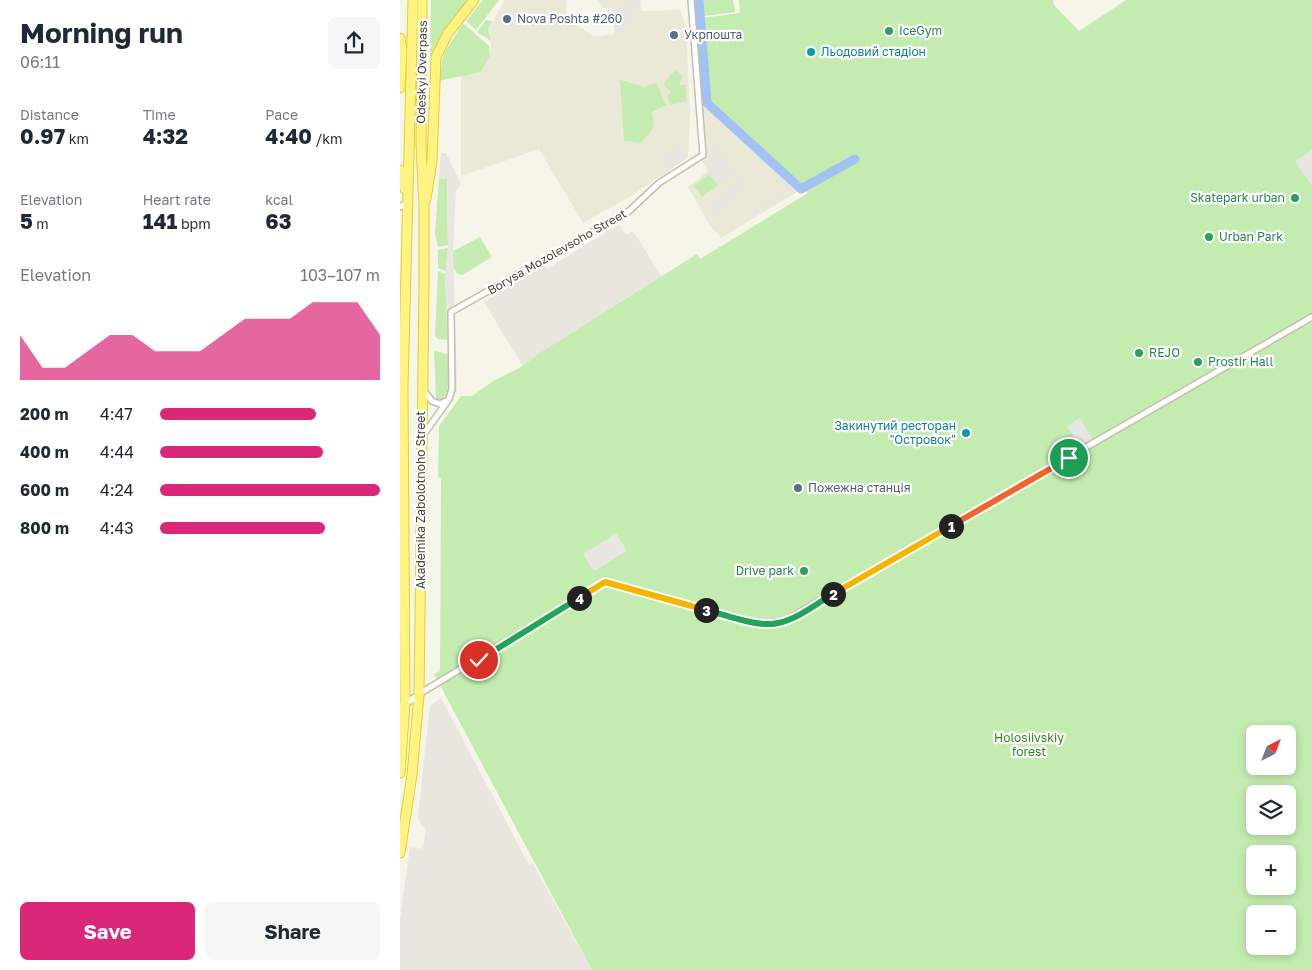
<!DOCTYPE html>
<meta charset="utf-8">
<style>
body{margin:0;font-family:"Golos Text",sans-serif;background:#f6f6f7;color:#1f2937;height:100vh;display:flex;flex-direction:column;font-size:19px;white-space:nowrap}
*{box-sizing:border-box;margin:0}
p{font-size:16px;color:#747a83}
.icon{flex:none;width:28px;height:28px;fill:none;stroke:currentColor;stroke-width:2;stroke-linecap:round;stroke-linejoin:round}
.map{position:relative;flex:1;overflow:hidden}
.side{display:flex;flex-direction:column;background:#fff;width:400px}
.side>*{flex:none}
.needle{width:32px;rotate:42deg}
.fabs{position:absolute;left:846px;top:725px;display:grid;gap:10px}
.fabs a{display:grid;place-items:center;width:50px;height:50px;border-radius:8px;background:#fff;box-shadow:0 2px 8px #0003;font-size:25px}
.pin{position:absolute;display:grid;place-items:center;width:42px;height:42px;color:#fff;margin:-21px;border:2px solid #fff;border-radius:50%;box-shadow:0 1px 5px #0007}
.km{position:absolute;width:25px;height:25px;margin:-12px;border-radius:50%;background:#222;color:#fff;font-size:14px;line-height:25px;text-align:center}
.round{display:grid;place-items:center;flex:none;width:52px;height:52px;border-radius:8px;background:#f6f6f7}
.overview{display:flex;align-items:center;justify-content:space-between;height:85px;padding:0 20px}
h1{font-size:28px;font-weight:700;line-height:38px}
.figures{display:grid;grid-template-columns:repeat(3,1fr);gap:8px;height:85px;padding:5px 20px}
.figures div{display:grid;align-content:center}
.figures b{font-size:21px;font-weight:700}
.figures small{font-size:14px;font-weight:400}
.figures p{font-size:14px}
.chart{height:140px;padding:10px 20px}
.chart p{display:flex;justify-content:space-between}
.chart svg{width:100%;height:90px;margin-top:5px;fill:#db2777;opacity:.7}
.cta{display:flex;gap:10px;margin-top:auto;padding:10px 20px}
.cta a{flex:1;height:58px;border-radius:8px;background:#db2777;color:#fff;font-size:20px;font-weight:700;line-height:58px;text-align:center}
.cta a+a{background:#f6f6f7;color:#1f2937}
ul{padding:0 20px;list-style:none;font-size:16px}
li{display:grid;grid-template-columns:80px 60px 1fr;align-items:center;height:38px}
li i{height:12px;border-radius:6px;background:#db2777}
main{display:flex;flex:1;min-height:0}
.map>svg:first-child{display:block}
.residential{fill:#eae8d7}
.industrial{fill:#e8e6de}
.green{fill:#c4ecb0;fill-rule:evenodd}
.parking{fill:#e7e6e1}
.lines{fill:none;stroke-linecap:round;stroke-linejoin:round}
.river{stroke:#a2c1f5;stroke-width:9}
.minor-casing{stroke:#c2bfab;stroke-width:8}
.tertiary-casing{stroke:#c2bfab;stroke-width:9}
.trunk-casing{stroke:#e8cd31;stroke-width:11}
.minor{stroke:#fff;stroke-width:5}
.tertiary{stroke:#fff;stroke-width:6}
.trunk{stroke:#fff382;stroke-width:9}
.split-1-casing{stroke:#fff;stroke-width:10}
.split-2-casing{stroke:#fff;stroke-width:10}
.split-3-casing{stroke:#fff;stroke-width:10}
.split-4-casing{stroke:#fff;stroke-width:10}
.split-5-casing{stroke:#fff;stroke-width:10}
.split-1{stroke:#f0652b;stroke-width:6}
.split-2{stroke:#f5b400;stroke-width:6}
.split-3{stroke:#22a559;stroke-width:6}
.split-4{stroke:#f5b400;stroke-width:6}
.split-5{stroke:#22a559;stroke-width:6}
.service-dot{fill:#5c6f8a;stroke:#fff;stroke-width:2}
.leisure-dot{fill:#2e9e5b;stroke:#fff;stroke-width:2}
.culture-dot{fill:#0f9aa8;stroke:#fff;stroke-width:2}
.labels{text-anchor:middle;stroke-width:4.5;stroke-linejoin:round;paint-order:stroke}
.service-label{font-size:12px;fill:#4e5e75;stroke:#fff;text-anchor:start}
.leisure-label{font-size:12px;fill:#27864d;stroke:#fff;text-anchor:start}
.culture-label{font-size:12px;fill:#0d838f;stroke:#fff;text-anchor:start}
.street-label{font-size:12px;fill:#4a4737;stroke:#fff}
.park-label{font-size:12px;fill:#348125;stroke:#fff}
</style>
<main>
<section class="side">
<div class="overview"><div><h1>Morning run</h1><p>06:11</p></div><a class="round"><svg class="icon" aria-label="share" viewBox="0 0 24 24"><path d="M12 15V3M7 8l5-5 5 5M5 13v7h14v-7"/></svg></a></div>
<div class="figures">
<div><p>Distance</p><b>0.97<small> km</small></b></div>
<div><p>Time</p><b>4:32</b></div>
<div><p>Pace</p><b>4:40<small> /km</small></b></div>
</div>
<div class="figures">
<div><p>Elevation</p><b>5<small> m</small></b></div>
<div><p>Heart rate</p><b>141<small> bpm</small></b></div>
<div><p>kcal</p><b>63</b></div>
</div>
<div class="chart"><p><span>Elevation</span>103–107 m</p>
<svg viewBox="0 0 160 44" preserveAspectRatio="none"><path d="M0 44V22L10 38L20 38L30 30L40 22L50 22L60 30L70 30L80 30L90 22L100 14L110 14L120 14L130 6L140 6L150 6L160 22V44z"/></svg>
</div>
<ul>
<li><b>200 m</b>4:47<i style="width:71%"></i></li>
<li><b>400 m</b>4:44<i style="width:74%"></i></li>
<li><b>600 m</b>4:24<i style="width:100%"></i></li>
<li><b>800 m</b>4:43<i style="width:75%"></i></li>
</ul>
<div class="cta"><a>Save</a><a>Share</a></div>
</section>
<div class="map">
<svg width="912" height="970" viewBox="0 0 912 970">
<rect width="100%" height="100%" fill="#f6f5e9"/>
<!-- residential -->
<g class="residential">
<path d="M105 0H166V12L171 21 194 37 215 34 212 8H204L198 0H240L241 11 280 10 286 27 290 115 288 158 231 196 183 223 139 149 61 176V76L81 72 90 56 91 41 88 29Z"/>
<path d="M301 106 318 115 400 190 321 238 309 224 288 187 308 171 302 161 307 151Z"/>
</g>
<!-- industrial -->
<g class="industrial">
<path d="M219 224 226 235 233 231 264 280 124 368 84 302 144 265 147 269Z"/>
<path d="M41 698 129 865 133 864 192 970H0V919L10 847 23 849 26 829 20 823 18 817 30 706Z"/>
</g>
<!-- green -->
<g class="green">
<path d="M31 0H68L42 33 30 57Z"/>
<path d="M83 0H99L76 30 66 21Z"/>
<path d="M303 0H333L335 12 304 16Z"/>
<path d="M339 0H653L654 5 679 31 726 0H912V970H192L34 674 40 671 41 479 38 477 39 426 61 396H72L95 380 121 367 140 353 297 254 300 259 408 193 308 102 302 18 340 13ZM855 734H888V766H855ZM855 794H888V826H855ZM855 854H888V886H855ZM855 914H888V946H855Z"/>
<path d="M86 20 92 21 88 29 91 41 77 32Z"/>
<path d="M63 23 89 46 90 56 81 72 39 81 43 55Z"/>
<path d="M276 69 283 77 279 82 281 85H285L287 101 271 105 267 96 275 88 271 92 263 84Z"/>
<path d="M220 80 245 87 256 82 266 105 252 112 254 127 241 143 224 141Z"/>
<path d="M309 174 318 185 302 197 294 186Z"/>
<path d="M47 178 48 245 38 247 35 234 39 179Z"/>
<path d="M80 237 92 257 62 275 58 274 53 268V251Z"/>
<path d="M48 248 46 271 38 268V250Z"/>
<path d="M38 271 45 274 48 340 38 339 35 336Z"/>
<path d="M34 351 48 354C48 367 54 395 39 402L36 400Z"/>
</g>
<!-- parking -->
<g class="parking">
<path d="M231 0H238L239 8H232L233 17 222 34 216 35 213 9Z"/>
<path d="M337 133 382 176 392 188 372 204 336 224 386 189 384 184 336 134Z"/>
<path d="M280 144 288 157 268 170 260 158Z"/>
<path d="M313 144 348 185 315 214 308 205 339 183 332 174 319 185 308 173 317 165 310 157 313 151 310 147Z"/>
<path d="M912 150V186L895 161Z"/>
<path d="M41 153H46L61 184 56 191 53 249 57 392 46 395 49 381 45 274 48 248 47 178 39 179Z"/>
<path d="M680 418 692 438 679 446 667 426Z"/>
<path d="M216 533 227 551 194 571 183 554Z"/>
</g>
<g class="lines">
<!-- river -->
<path class="river" d="M299 0 307 103 401 189 455 159"/>
<defs>
<g id="minor">
<path d="M0 207 7 203"/>
<path d="M24 391 32 401 40 404 46 401"/>
<path d="M24 434 49 399 52 389 51 312 229 211 259 183 303 155 291 0"/>
<path d="M19 694 205 582 350 621 367 624 386 620 912 317"/>
</g>
<path id="tertiary" d="M0 707 19 695"/>
<g id="trunk">
<path d="M0 38 2 50 0 88"/>
<path d="M0 170 5 189"/>
<path d="M26 199 32 161 36 57 48 33 74 0"/>
<path d="M0 773 5 703 3 386 13 0"/>
<path d="M0 853 12 775 19 695 24 285V206L21 145 22 0"/>
</g>
</defs>
<!-- minor casing -->
<use href="#minor" class="minor-casing"/>
<!-- tertiary casing -->
<use href="#tertiary" class="tertiary-casing"/>
<!-- trunk casing -->
<use href="#trunk" class="trunk-casing"/>
<!-- minor -->
<use href="#minor" class="minor"/>
<!-- tertiary -->
<use href="#tertiary" class="tertiary"/>
<!-- trunk -->
<use href="#trunk" class="trunk"/>
</g>
<g class="lines">
<defs>
<path id="split-1" d="M551 526 669 458"/>
<path id="split-2" d="M433 594 551 526"/>
<path id="split-3" d="M306 610C326 615 359 628 378 623 398 619 416 604 433 594"/>
<path id="split-4" d="M179 598 205 582 306 610"/>
<path id="split-5" d="M79 660 179 598"/>
</defs>
<!-- split-1 casing -->
<use href="#split-1" class="split-1-casing"/>
<!-- split-2 casing -->
<use href="#split-2" class="split-2-casing"/>
<!-- split-3 casing -->
<use href="#split-3" class="split-3-casing"/>
<!-- split-4 casing -->
<use href="#split-4" class="split-4-casing"/>
<!-- split-5 casing -->
<use href="#split-5" class="split-5-casing"/>
<!-- split-1 -->
<use href="#split-1" class="split-1"/>
<!-- split-2 -->
<use href="#split-2" class="split-2"/>
<!-- split-3 -->
<use href="#split-3" class="split-3"/>
<!-- split-4 -->
<use href="#split-4" class="split-4"/>
<!-- split-5 -->
<use href="#split-5" class="split-5"/>
</g>
<!-- markers -->
<g class="service-dot">
<circle cx="107" cy="19" r="5"/>
<circle cx="274" cy="35" r="5"/>
<circle cx="398" cy="488" r="5"/>
</g>
<g class="leisure-dot">
<circle cx="489" cy="31" r="5"/>
<circle cx="895" cy="198" r="5"/>
<circle cx="809" cy="237" r="5"/>
<circle cx="739" cy="353" r="5"/>
<circle cx="798" cy="362" r="5"/>
<circle cx="404" cy="571" r="5"/>
</g>
<g class="culture-dot">
<circle cx="411" cy="52" r="5"/>
<circle cx="566" cy="433" r="5"/>
</g>
<g class="labels">
<!-- service labels -->
<g class="service-label">
<text x="117" y="23">Nova Poshta #260</text>
<text x="284" y="39">Укрпошта</text>
<text x="408" y="492">Пожежна станція</text>
</g>
<!-- leisure labels -->
<g class="leisure-label">
<text x="499" y="35">IceGym</text>
<text x="885" y="202" text-anchor="end">Skatepark urban</text>
<text x="819" y="241">Urban Park</text>
<text x="749" y="357">REJO</text>
<text x="808" y="366">Prostir Hall</text>
<text x="394" y="575" text-anchor="end">Drive park</text>
</g>
<!-- culture labels -->
<g class="culture-label">
<text x="421" y="56">Льодовий стадіон</text>
<text x="556" y="430" text-anchor="end">Закинутий ресторан<tspan x="556" dy="14">"Островок"</tspan></text>
</g>
<!-- street labels -->
<g class="street-label">
<text transform="translate(22 72) rotate(-89)" y="4">Odeskyi Overpass</text>
<text transform="translate(157 252) rotate(-30)" y="4">Borysa Mozolevsoho Street</text>
<text transform="translate(21 500) rotate(-90)" y="4">Akademika Zabolotnoho Street</text>
</g>
<!-- park labels -->
<g class="park-label">
<text x="629" y="742">Holosiivskiy<tspan x="629" dy="14">forest</tspan></text>
</g>
</g>
</svg>
<div class="fabs">
<a><svg class="needle" viewBox="-14 -14 28 28"><path d="M0-13l5 13h-10z" fill="#e53935"/><path d="M0 13l5-13h-10z" fill="#747a83"/></svg></a>
<a><svg class="icon" aria-label="layers" viewBox="0 0 24 24"><path d="M12 4l9 5-9 5-9-5zM3 14l9 5 9-5"/></svg></a>
<a>+</a>
<a>−</a>
</div>
<div class="pin" style="left:669px;top:458px;background:#1e9e55"><svg class="icon" aria-label="arrive" viewBox="0 0 24 24"><path d="M6 21V4h12l-3 4 3 4H6"/></svg></div>
<div class="pin" style="left:79px;top:660px;background:#d93025"><svg class="icon" aria-label="check" viewBox="0 0 24 24"><path d="M5 12l5 5 9-10"/></svg></div>
<b class="km" style="left:551px;top:526px">1</b>
<b class="km" style="left:433px;top:594px">2</b>
<b class="km" style="left:306px;top:610px">3</b>
<b class="km" style="left:179px;top:598px">4</b>
</div>
</main>
